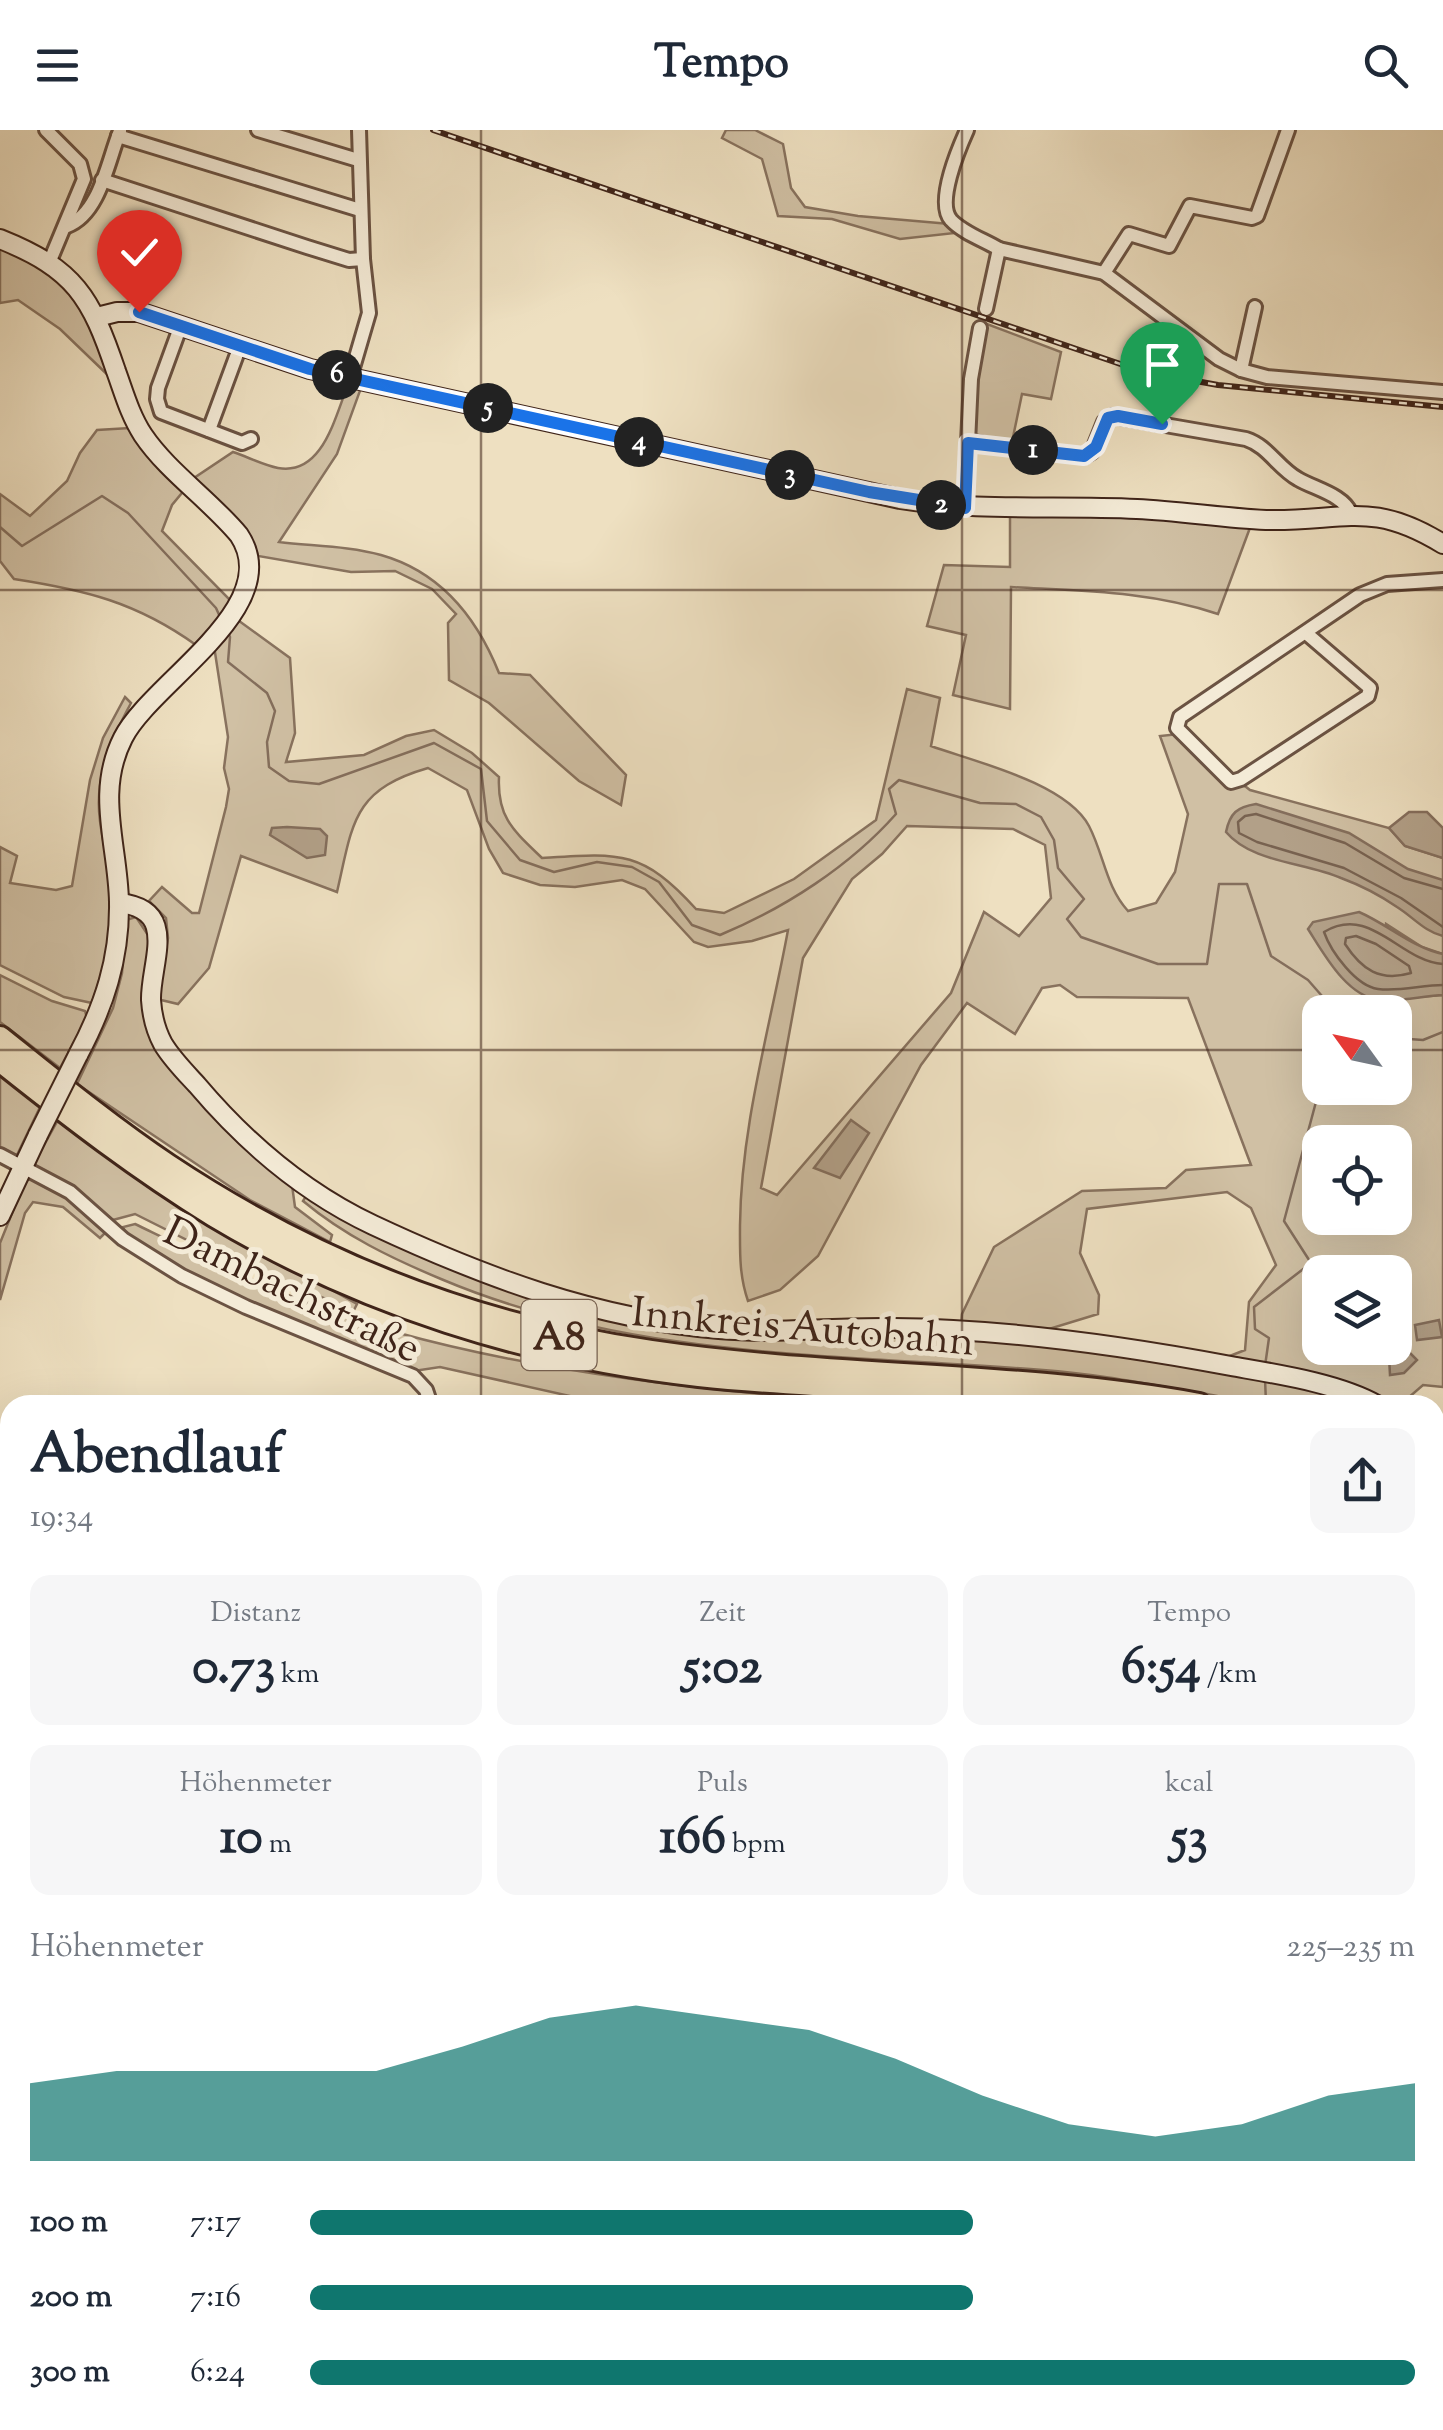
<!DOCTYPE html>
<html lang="de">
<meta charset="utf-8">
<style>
body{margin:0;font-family:"Sorts Mill Goudy",serif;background:#f6f6f7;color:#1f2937;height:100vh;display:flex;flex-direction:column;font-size:38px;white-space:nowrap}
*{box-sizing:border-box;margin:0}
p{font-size:32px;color:#747a83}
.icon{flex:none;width:55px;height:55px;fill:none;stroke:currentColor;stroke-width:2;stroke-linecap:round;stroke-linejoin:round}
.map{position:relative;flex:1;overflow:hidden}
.details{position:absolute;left:0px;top:1265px;width:1445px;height:1035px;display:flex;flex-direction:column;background:#fff;border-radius:30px 30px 0 0;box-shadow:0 10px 40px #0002}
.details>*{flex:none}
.needle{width:65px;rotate:303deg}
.tools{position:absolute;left:1302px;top:865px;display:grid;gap:20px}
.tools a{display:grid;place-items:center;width:110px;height:110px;border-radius:20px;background:#fff;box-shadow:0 10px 40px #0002;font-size:50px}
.pin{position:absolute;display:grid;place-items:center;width:85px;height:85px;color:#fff;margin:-102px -42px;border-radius:50% 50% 50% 0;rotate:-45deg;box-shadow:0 0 10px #0007}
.pin .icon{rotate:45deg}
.km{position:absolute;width:50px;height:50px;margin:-25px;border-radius:50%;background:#222;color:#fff;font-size:28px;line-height:50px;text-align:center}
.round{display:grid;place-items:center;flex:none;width:105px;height:105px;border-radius:20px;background:#f6f6f7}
.head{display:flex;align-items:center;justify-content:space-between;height:170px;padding:0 30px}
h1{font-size:55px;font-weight:800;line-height:75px}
.metrics{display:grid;grid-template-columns:repeat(3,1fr);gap:15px;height:170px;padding:10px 30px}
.metrics div{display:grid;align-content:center;border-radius:20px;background:#f6f6f7;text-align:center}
.metrics b{font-size:50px;font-weight:800}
.metrics small{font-size:28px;font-weight:400}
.metrics p{font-size:28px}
.chart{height:280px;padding:20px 30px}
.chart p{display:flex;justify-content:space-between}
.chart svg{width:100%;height:180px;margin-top:10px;fill:#0f766e;opacity:.7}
ul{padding:0 30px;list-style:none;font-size:32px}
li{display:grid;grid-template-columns:160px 120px 1fr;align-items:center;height:75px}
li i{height:25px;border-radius:12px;background:#0f766e}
header{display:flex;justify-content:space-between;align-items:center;height:130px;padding:0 30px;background:#fff;font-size:45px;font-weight:800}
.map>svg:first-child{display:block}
.green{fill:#d0c0a4;stroke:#88725e;stroke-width:2.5;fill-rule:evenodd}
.water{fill:#b2a088;stroke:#846e5c;stroke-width:2.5}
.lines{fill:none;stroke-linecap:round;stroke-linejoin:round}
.shore{stroke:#786250;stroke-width:2.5}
.stream{stroke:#846e5c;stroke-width:2.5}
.highway-tunnel{stroke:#cbba9f;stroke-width:22;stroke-dasharray:22 11;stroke-linecap:butt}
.street-casing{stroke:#6b5343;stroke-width:18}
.secondary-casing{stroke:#3f2419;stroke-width:22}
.highway-casing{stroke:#3f2419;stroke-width:28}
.street{stroke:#f4ebd7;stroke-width:12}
.secondary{stroke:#f4ebd7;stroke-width:18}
.highway{stroke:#eee0c1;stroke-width:22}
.rail-casing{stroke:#3f2419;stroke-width:6}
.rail{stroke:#f4ebd7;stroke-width:2.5;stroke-dasharray:8;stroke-linecap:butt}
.secondary-bridge-casing{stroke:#3f2419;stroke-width:22;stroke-linecap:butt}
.secondary-bridge{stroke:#f4ebd7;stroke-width:18}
.route-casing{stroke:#fff;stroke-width:20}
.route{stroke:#1a73e8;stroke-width:12}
.grid{fill:none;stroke:#3f2419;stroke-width:2.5;stroke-opacity:0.55}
.labels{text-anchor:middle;stroke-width:10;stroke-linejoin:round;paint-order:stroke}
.shield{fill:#f4ebd7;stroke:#756052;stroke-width:2.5}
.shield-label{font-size:40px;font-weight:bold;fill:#3f2419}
.street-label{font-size:42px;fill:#3f2419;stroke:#f4ebd7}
</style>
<header><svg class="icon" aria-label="menu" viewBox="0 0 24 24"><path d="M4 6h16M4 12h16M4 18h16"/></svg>Tempo<svg class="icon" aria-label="search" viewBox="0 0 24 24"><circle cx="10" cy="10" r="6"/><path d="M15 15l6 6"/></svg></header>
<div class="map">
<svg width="1443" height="2300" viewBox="0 0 1443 2300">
<rect width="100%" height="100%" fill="#eee0c1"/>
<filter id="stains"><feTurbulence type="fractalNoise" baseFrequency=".002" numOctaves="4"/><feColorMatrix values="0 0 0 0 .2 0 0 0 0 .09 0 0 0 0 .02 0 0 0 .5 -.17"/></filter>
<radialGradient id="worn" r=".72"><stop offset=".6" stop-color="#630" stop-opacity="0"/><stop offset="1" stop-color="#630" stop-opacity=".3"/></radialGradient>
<!-- green -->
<g class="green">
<path d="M726 0H755L783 14 791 58 805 77 858 86 950 94 964 102 900 109 832 89 778 86 762 29 722 8Z"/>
<path d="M0 114 69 154 92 188 114 251 60 199 18 170 0 173Z"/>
<path d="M979 191 1061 222 1051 269 1022 264 1012 312 964 302 970 219Z"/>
<path d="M348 255 361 258 337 324 279 412C312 416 350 416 381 425 441 442 477 488 499 543L530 545 626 645 621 675 579 651 489 573 449 550 448 493 456 484 432 459 395 441 351 442 258 426 249 406 194 348 233 322C248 327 263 335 278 338 323 346 335 286 348 255Z"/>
<path d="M130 298 186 358 172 375 162 401 233 473 196 515C136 472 85 460 14 449L0 431V364L30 386 67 351 80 323 97 300Z"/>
<path d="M1048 379 1251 395 1218 484C1150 461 1082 461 1011 457L1010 579 953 565 966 505 927 496 944 435 1010 437V384Z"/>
<path d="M235 488 290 528 295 603 286 632 364 625 406 606 434 600 472 623 499 647C497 688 514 701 542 728 618 723 642 719 696 779L724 783 794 749 876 690 907 559 940 568 931 616C976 632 1066 653 1089 696 1104 725 1106 757 1128 781L1156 773 1175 742 1188 684 1160 606 1179 604 1250 660 1389 698 1405 716 1443 728V824L1422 817 1386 794 1379 870 1443 865V1257L1423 1255 1400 1275H1388L1371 1266 1227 1227 1245 1220 1249 1172 1276 1135 1251 1078 1227 1062 1087 1079 1080 1123 1099 1165 1098 1184 1036 1203 961 1196 962 1184 994 1117 1082 1061 1166 1058 1186 1040 1251 1035 1188 868 1077 867 1060 855 1042 858 1015 904 967 873 921 935 818 1126 780 1160 748 1171C739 1145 740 1122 740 1095 741 995 770 898 788 800L752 811 708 817 694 812 645 759 622 750 575 757 540 755 503 743 489 719 467 660 428 638C352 660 353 693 337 762L241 726 209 838 178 874 157 869 168 808 166 788 149 771 162 757 192 783H199L226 677 229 659 224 638 228 607 214 516ZM907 696 1013 699 1045 715 1051 768 1019 806 984 782 951 863 777 1065 761 1058 803 828 852 749 882 724ZM1320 882H1395V958H1320ZM1320 1012H1395V1088H1320ZM1320 1142H1395V1197L1409 1194 1410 1207 1395 1211V1218H1320Z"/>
<path d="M125 567 131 573C111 610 94 647 100 691 103 716 111 742 113 767 115 803 103 839 92 873L64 867 0 835V717L17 726 10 753 56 760 72 756 90 650 103 608Z"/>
<path d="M136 787 156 817 153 904 292 1055 295 1077 332 1105 330 1112 250 1070 77 954 113 878 122 843 126 790Z"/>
<path d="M0 845 52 871 85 881 87 888 60 938 0 892Z"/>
<path d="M0 943 41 975 17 1025 0 1022Z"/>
<path d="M58 990 160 1064 357 1174 354 1180 227 1130 135 1084 109 1091 74 1059 33 1035Z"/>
<path d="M33 1048 72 1068 108 1100 100 1108 63 1077 33 1072 25 1083 0 1170V1113L25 1051Z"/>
<path d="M308 1063 609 1188 1072 1215 1311 1257 1365 1275C1335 1275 1304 1277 1274 1275 1252 1274 1229 1268 1207 1264 1153 1255 1098 1244 1043 1240 840 1224 632 1230 441 1149 391 1128 345 1106 303 1071Z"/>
<path d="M135 1094C220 1135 304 1177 395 1202 521 1237 655 1255 785 1266 841 1271 897 1271 952 1275H610L440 1237 414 1241 263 1180 190 1144 126 1104 123 1097Z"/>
<path d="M1435 1316 1443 1321V1514L1435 1513Z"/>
<path d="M0 1371 10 1375V1408L1 1470 10 1515V1577L0 1542Z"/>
<path d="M1435 1702H1443V1828L1435 1811Z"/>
<path d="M1443 1855V1928C1433 1902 1433 1881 1443 1855Z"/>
<path d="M1435 2025 1443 2031V2172L1435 2167Z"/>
<path d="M696 2290H785L780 2300H690Z"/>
</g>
<!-- water -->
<g class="water">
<path d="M1256 674 1349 703 1408 739 1443 750V806C1425 802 1413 787 1397 777 1381 766 1360 755 1341 748 1305 732 1252 733 1226 702 1230 683 1237 677 1256 674Z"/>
<path d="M1409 682H1427L1443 698V728L1405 716 1389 698Z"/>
<path d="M287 697 320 699 327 706 325 725 307 728 270 705 272 698Z"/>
<path d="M1359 782C1387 794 1413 818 1443 824V865C1423 866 1400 872 1380 870 1347 867 1324 824 1308 799L1313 792Z"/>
<path d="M851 990 869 1003 840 1048 814 1038Z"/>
<path d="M1439 1190 1442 1207 1417 1210 1415 1195Z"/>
<path d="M1409 1222 1417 1230 1404 1243 1390 1245 1389 1226Z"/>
</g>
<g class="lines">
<!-- shore -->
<g class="shore">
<path d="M1443 759 1404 748 1345 713 1256 684 1245 686 1238 692 1239 703 1257 712 1344 738 1401 768 1443 797"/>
<path d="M1356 806 1376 814 1409 836 1411 843C1380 852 1362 840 1345 814L1346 808Z"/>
<path d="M1443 834C1399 831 1371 774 1324 802 1331 822 1356 856 1378 859 1399 862 1422 855 1443 855"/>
</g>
<!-- stream -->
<g class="stream">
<path d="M0 397 22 416 102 366 128 383 216 478 221 489"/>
<path d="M227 500 230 507 228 532 267 563 275 581 267 612 269 637 289 651 319 654 434 613 481 639 487 691 520 730 554 742 597 732 632 737 659 752 692 795 720 805C785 778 850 736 896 684L889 659 899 650 980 673 1016 674 1041 687 1054 710 1058 738 1084 769 1067 789 1081 807 1158 834H1207L1219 754H1247L1271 826 1308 850 1336 882"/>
<path d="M1395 908 1423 910 1443 902"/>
<path d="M1265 1236 1269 1208 1255 1199 1254 1177 1311 1133 1284 1091 1320 957"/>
<path d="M1265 1249 1266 1273"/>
<path d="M1435 2133 1443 2142"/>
</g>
<!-- highway-tunnel -->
<g class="highway-tunnel">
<path d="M1435 1337 1443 1339"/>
<path d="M1435 1354 1443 1357"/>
</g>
<defs>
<g id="street">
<path d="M46 0 80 34 84 49 49 133"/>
<path d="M258 0 358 30"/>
<path d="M967 0C958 20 936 73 951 90 963 103 984 110 999 119"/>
<path d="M118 6 360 80"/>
<path d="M102 50 307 117 349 130 363 129"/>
<path d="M67 96C100 84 108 30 120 1"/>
<path d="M1104 143 1129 104 1169 116 1190 76 1252 88 1257 86 1288 0"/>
<path d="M986 179 999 119 1104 143 1219 229 1241 240 1267 247 1443 262"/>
<path d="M181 195 158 258 157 269 161 282 242 313 251 309"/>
<path d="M1241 240 1255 177"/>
<path d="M350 248 369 183 363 129 359 0"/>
<path d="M209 300 240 216"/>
<path d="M968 313 1085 326 1092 322 1104 292 1113 286 1246 309C1268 316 1278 338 1298 349 1315 359 1344 365 1351 384"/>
<path d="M965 377 971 249 980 198"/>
<path d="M1306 503 1370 558 1368 566 1241 649 1231 652 1177 598 1180 587 1360 465 1387 454 1443 450"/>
<path d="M0 1025 70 1062 123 1109 182 1146 246 1177 413 1246 426 1260 431 1275"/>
<path d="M1435 1508 1443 1509"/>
<path d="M0 2127 10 2121"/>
<path d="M0 2154 10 2156"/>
<path d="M1197 2290 1204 2300"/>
</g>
<g id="secondary">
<path d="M0 109C75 139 91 167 116 241 124 263 130 285 143 305 168 342 210 370 239 405 287 477 151 552 123 608 95 663 118 715 119 772 120 829 104 876 78 925"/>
<path d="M97 187 117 182H139L310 239 900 369C979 382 1057 375 1137 379 1180 381 1223 388 1266 390 1343 392 1370 369 1443 414"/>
<path d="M119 773C180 779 150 833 151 870 152 885 156 901 163 914 172 929 185 942 197 955 247 1014 303 1062 373 1095 484 1147 596 1189 719 1199 777 1204 835 1197 893 1198 1007 1199 1120 1215 1231 1236 1276 1244 1338 1253 1377 1275"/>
<path d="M0 1086 38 1005"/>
<path d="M1435 1308 1443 1315"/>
<path d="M0 1561 10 1599"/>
<path d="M26 2290 27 2300"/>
</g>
<g id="highway">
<path d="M0 908C55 952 110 997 168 1036 314 1133 477 1197 651 1222 833 1249 1018 1242 1199 1275"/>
<path d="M0 930C69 985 139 1039 214 1085 362 1174 528 1226 699 1245 829 1259 961 1257 1091 1275"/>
</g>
</defs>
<!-- street casing -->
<use href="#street" class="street-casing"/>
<!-- secondary casing -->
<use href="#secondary" class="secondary-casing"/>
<!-- highway casing -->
<use href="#highway" class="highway-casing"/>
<!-- street -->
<use href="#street" class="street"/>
<!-- secondary -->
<use href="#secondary" class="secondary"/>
<!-- highway -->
<use href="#highway" class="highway"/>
<defs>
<path id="rail" d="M433 0 1141 241 1218 255 1443 277"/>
</defs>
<!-- rail casing -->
<use href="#rail" class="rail-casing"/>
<!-- rail -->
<use href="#rail" class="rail"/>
<defs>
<path id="secondary-bridge" d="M38 1005 78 925"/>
</defs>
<!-- secondary-bridge casing -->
<use href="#secondary-bridge" class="secondary-bridge-casing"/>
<!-- secondary-bridge -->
<use href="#secondary-bridge" class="secondary-bridge"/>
</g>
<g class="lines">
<defs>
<path id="route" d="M139 182 310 239 869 362 956 376 965 378 968 313 1084 326 1096 317 1108 288 1118 286 1162 294"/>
</defs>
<!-- route casing -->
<use href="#route" class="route-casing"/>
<!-- route -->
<use href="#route" class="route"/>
</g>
<!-- grid -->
<path class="grid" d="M481 0V1275M962 0V1275M0 460H1443M0 920H1320M1395 920H1443M0 1380H10M1435 1380H1443M0 1840H10M1435 1840H1443M481 2290V2300M962 2290V2300"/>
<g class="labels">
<!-- shield labels -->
<rect class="shield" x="521.5" y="1170" width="75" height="70" rx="8"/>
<g class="shield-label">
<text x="559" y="1219">A8</text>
</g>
<!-- street labels -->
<g class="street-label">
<text transform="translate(293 1158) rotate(26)" y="15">Dambachstraße</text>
<text transform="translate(803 1195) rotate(5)" y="15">Innkreis Autobahn</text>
</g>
</g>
<rect width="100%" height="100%" filter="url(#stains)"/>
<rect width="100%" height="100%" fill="url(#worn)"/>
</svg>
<div class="tools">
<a><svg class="needle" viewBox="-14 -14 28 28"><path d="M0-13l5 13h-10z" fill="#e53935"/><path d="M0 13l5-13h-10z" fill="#747a83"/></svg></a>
<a><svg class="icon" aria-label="locate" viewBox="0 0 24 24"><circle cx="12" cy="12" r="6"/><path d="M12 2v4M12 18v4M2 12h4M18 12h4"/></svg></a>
<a><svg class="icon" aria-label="layers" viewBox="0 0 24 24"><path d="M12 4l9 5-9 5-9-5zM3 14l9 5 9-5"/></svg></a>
</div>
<div class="pin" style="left:1162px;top:294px;background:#1e9e55"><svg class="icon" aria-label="arrive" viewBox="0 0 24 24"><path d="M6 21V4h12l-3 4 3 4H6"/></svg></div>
<div class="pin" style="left:139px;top:182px;background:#d93025"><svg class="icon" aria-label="check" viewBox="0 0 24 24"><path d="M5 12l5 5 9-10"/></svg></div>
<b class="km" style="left:1033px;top:320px">1</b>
<b class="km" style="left:941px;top:375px">2</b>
<b class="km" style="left:790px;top:345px">3</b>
<b class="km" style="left:639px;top:312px">4</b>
<b class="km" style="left:488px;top:278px">5</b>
<b class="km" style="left:337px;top:245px">6</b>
<section class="details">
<div class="head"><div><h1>Abendlauf</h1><p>19:34</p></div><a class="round"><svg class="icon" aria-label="share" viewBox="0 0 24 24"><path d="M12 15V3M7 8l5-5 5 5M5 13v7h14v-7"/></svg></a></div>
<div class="metrics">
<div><p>Distanz</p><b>0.73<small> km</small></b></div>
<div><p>Zeit</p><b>5:02</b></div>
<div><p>Tempo</p><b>6:54<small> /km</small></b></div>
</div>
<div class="metrics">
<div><p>Höhenmeter</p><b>10<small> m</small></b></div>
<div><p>Puls</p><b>166<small> bpm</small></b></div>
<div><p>kcal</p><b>53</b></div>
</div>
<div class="chart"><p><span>Höhenmeter</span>225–235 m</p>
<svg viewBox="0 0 160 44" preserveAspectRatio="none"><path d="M0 44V25L10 22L20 22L30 22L40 22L50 16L60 9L70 6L80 9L90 12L100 19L110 28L120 35L130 38L140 35L150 28L160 25V44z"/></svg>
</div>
<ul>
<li><b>100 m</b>7:17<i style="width:60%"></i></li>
<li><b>200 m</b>7:16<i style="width:60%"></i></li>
<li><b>300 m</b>6:24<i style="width:100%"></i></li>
</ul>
</section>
</div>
